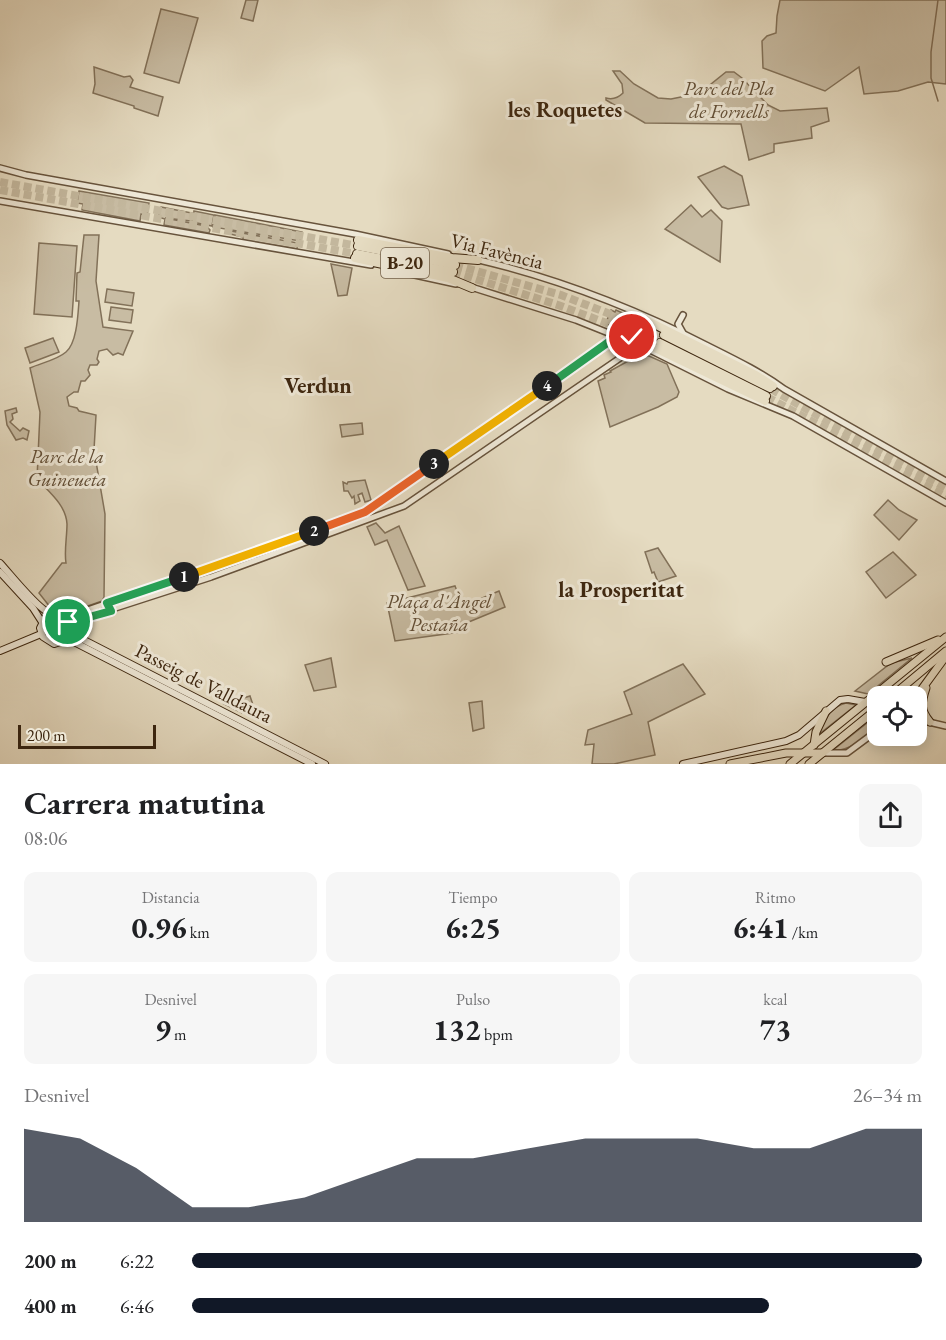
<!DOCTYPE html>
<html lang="es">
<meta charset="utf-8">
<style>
body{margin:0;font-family:"EB Garamond",serif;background:#f6f6f6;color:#202124;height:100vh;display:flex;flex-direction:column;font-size:22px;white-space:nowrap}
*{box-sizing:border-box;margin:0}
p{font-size:20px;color:#757577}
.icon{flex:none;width:33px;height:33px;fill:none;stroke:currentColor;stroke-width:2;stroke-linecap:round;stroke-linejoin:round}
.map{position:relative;height:764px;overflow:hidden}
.sheet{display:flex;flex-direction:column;background:#fff;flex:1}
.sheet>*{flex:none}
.fabs{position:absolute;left:867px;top:686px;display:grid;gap:12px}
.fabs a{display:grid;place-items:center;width:60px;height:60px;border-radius:12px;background:#fff;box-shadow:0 3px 15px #0003;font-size:30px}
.scale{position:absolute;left:18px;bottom:15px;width:138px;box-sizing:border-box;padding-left:6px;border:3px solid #3d260f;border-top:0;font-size:16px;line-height:21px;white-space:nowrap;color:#3d260f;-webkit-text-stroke:4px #eee8d7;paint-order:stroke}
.pin{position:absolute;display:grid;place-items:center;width:51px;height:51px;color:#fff;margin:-26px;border:3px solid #fff;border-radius:50%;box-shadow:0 2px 6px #0007}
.km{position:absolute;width:30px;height:30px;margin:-15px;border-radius:50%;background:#222;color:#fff;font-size:16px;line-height:30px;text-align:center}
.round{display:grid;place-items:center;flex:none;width:63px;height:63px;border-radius:12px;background:#f6f6f6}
.head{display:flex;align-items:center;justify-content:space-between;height:102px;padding:0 24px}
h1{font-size:33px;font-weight:700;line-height:45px}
.metrics{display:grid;grid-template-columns:repeat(3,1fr);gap:9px;height:102px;padding:6px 24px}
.metrics div{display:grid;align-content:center;border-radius:12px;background:#f6f6f6;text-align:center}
.metrics b{font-size:30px;font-weight:700}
.metrics small{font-size:16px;font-weight:400}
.metrics p{font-size:16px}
.chart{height:168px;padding:12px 24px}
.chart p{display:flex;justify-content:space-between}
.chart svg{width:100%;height:108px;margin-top:6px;fill:#111827;opacity:.7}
ul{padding:0 24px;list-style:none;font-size:20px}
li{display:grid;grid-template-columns:96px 72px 1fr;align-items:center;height:45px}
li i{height:15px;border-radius:8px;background:#111827}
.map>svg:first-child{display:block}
.green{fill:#c8bca3;stroke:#827159;stroke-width:1.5}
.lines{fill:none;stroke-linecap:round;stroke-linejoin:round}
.stream{stroke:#806d55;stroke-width:1.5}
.trunk-tunnel{stroke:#c3b79d;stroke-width:8;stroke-dasharray:8 4;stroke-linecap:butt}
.tertiary-casing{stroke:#67533c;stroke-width:8}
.secondary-casing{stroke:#3d260f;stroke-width:8}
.primary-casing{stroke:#3d260f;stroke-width:9}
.trunk-casing{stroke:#3d260f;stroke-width:10}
.tertiary{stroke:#eee8d7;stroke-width:5}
.secondary{stroke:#eee8d7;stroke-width:6}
.primary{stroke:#e5dbc1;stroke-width:7}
.trunk{stroke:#e5dbc1;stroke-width:8}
.split-1-casing{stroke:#fff;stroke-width:12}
.split-2-casing{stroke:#fff;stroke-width:12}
.split-3-casing{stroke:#fff;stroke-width:12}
.split-4-casing{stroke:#fff;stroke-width:12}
.split-5-casing{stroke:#fff;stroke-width:12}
.split-1{stroke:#22a559;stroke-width:8}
.split-2{stroke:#f5b400;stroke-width:8}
.split-3{stroke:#f0652b;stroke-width:8}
.split-4{stroke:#f5b400;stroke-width:8}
.split-5{stroke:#22a559;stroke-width:8}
.labels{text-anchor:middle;stroke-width:6;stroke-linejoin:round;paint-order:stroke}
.shield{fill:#eee8d7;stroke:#72604b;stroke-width:1.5}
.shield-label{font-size:18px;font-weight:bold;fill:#3d260f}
.park-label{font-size:20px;font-style:italic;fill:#604c34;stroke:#eee8d7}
.street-label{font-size:20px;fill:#3d260f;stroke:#eee8d7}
.quarter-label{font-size:22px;font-weight:bold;fill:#3d260f;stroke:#eee8d7}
</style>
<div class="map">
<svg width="946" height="764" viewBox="0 0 946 764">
<rect width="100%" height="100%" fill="#e5dbc1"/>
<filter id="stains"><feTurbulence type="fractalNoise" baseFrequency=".00333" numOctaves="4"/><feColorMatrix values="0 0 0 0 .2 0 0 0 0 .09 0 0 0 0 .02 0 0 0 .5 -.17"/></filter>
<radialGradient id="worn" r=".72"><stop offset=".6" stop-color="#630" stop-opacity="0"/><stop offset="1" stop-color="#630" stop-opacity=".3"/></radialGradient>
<!-- green -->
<g class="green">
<path d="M246 0H258L253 21 241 18Z"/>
<path d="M780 0H946V84L928 82 898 91 864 94 859 67 825 91 763 68 762 41 767 36 776 33 777 16Z"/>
<path d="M161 9 198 18 179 83 144 73Z"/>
<path d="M94 67 124 77 130 76 133 80 130 87 163 97 158 116 134 108V106L93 93 95 84Z"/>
<path d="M613 71H620L634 84 658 98 671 99 691 95 701 92 726 72H734L742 78 768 105 780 111 827 108 829 121 811 127 812 138 774 144V152L749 160 741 124 645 123 606 100V98C613 100 618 98 623 93L622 84Z"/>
<path d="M724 166 742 176 749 205 728 209 722 207 698 177Z"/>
<path d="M79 191 149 203 147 215 141 214 140 221 82 210 83 204 77 203Z"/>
<path d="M691 205 702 217 711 210 722 221 720 262 665 229Z"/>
<path d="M161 207 192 213 191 221 165 218 206 226 210 230 209 233 164 225 165 219 158 217Z"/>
<path d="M194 211 214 215 212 226 192 222Z"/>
<path d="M215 215 302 232 300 241 213 227Z"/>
<path d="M231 231 298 243 297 249 243 240V237L230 234Z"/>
<path d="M84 235H99L96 281 103 327 133 331 123 355 118 353 113 355 107 349 99 351 97 359 99 362 97 365H90L88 370 90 375 85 381H81L78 392H74L67 397 69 406 77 408 79 411 96 415 94 450 105 514 104 597 102 601 71 612 59 605 50 607 39 593 62 563H66C64 551 67 537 67 524 66 505 49 492 37 479L40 412 30 368C41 363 57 360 66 352 77 343 78 314 79 301H76L77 273 80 272Z"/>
<path d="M39 243 77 246 72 317 34 314Z"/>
<path d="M331 264 352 268 347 295 338 296Z"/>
<path d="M107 289 134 293 132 306 105 302Z"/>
<path d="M111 307 133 310 131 323 109 320Z"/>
<path d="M611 310 615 312 616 310 629 316 620 324 605 325Z"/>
<path d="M53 338 59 352 30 363 25 348Z"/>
<path d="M639 355 649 356 667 364 679 392 677 397 658 407 610 427 598 381 605 378 604 375 611 372 610 371Z"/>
<path d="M16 408 17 412 12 414 13 419 10 422 20 431 23 428 29 431 27 440 23 438 16 440 7 425 5 411Z"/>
<path d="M362 423 363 434 342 437 340 425Z"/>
<path d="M365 480 371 500 365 502 362 493 358 495 360 501 355 504 354 496 352 498 348 491H344L343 482 347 484 348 482Z"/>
<path d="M888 500 899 510 917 520 899 540 874 515Z"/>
<path d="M376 523 385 533 399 526 425 586 408 590 387 540 375 545 367 527Z"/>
<path d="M658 548 676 576 658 582 654 572 652 573 645 552Z"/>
<path d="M893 552 916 575 886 598 866 572Z"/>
<path d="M455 586 463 606 499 591 505 607 459 626 460 632 395 641 387 603Z"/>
<path d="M331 658 336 687 314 691 305 665Z"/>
<path d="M912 658 868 694 855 691 891 663Z"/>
<path d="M683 664 705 694 648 722 655 755 614 764H592L594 744 585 745 588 730 632 714 624 692Z"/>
<path d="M250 696 253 705 242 713 224 704Z"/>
<path d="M482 701 484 728 473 731 469 703Z"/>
<path d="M846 703 856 705 818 735C825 721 829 707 846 703Z"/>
<path d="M877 715V726C864 738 851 751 832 751Z"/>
</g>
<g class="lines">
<!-- stream -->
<path class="stream" d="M938 101 931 78V52L938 0"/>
<!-- trunk-tunnel -->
<g class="trunk-tunnel">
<path d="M0 182 358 246"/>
<path d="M0 190 357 254"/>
<path d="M455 265 561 295 664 335"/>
<path d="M453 272 558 305 660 343"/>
<path d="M771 389 946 488"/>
<path d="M767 397 856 445 946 497"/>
</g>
<defs>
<g id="tertiary">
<path d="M0 168 26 175 355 234 448 254"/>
<path d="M0 201 371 265"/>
<path d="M475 259C556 278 634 308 708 346 734 359 761 372 784 389L946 481"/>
<path d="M392 270 456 284"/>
<path d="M471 287 576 320 646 348 728 389 793 416 946 503"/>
<path d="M629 325 630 334 638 340"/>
<path d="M683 333 678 324 683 315"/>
<path d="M64 618 266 549 365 512 546 387 613 339 634 320 643 319 650 326 649 335 639 345 404 506 211 577 75 621 69 625"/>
<path d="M916 719 946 726"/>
<path d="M822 753H847L878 730"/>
</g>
<g id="secondary">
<path d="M0 563C11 575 34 604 46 611 54 616 65 614 69 624 73 635 63 642 54 644L43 637 40 628 45 618 54 615"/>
<path d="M0 572 33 608 42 622"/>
<path d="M70 629 84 640 325 764"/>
<path d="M65 639 74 642 312 764"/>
<path d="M0 651 41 634"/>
<path d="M683 764 786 741 799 735 840 700 848 699 865 702"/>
</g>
<g id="primary">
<path d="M886 662 938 640"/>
<path d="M926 688C921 703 920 710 930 722"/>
<path d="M892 696 946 651"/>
<path d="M916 697 946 656"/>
<path d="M814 745 816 732 826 711"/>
<path d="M730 764 786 753H822"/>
<path d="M790 764 946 637"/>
<path d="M809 764 878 708"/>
</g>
<g id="trunk">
<path d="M358 240 452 258 478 260"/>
<path d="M358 246 455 265"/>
<path d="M357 254 453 272"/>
<path d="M355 258 448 278 472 288"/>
<path d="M646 320 756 375 773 386"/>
<path d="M664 335 770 388"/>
<path d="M636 339 765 401"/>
<path d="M660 343 766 396"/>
</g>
</defs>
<!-- tertiary casing -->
<use href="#tertiary" class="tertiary-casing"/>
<!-- secondary casing -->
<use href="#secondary" class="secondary-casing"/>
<!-- primary casing -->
<use href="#primary" class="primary-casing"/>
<!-- trunk casing -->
<use href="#trunk" class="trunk-casing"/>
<!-- tertiary -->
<use href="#tertiary" class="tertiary"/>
<!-- secondary -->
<use href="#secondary" class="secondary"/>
<!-- primary -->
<use href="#primary" class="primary"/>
<!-- trunk -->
<use href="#trunk" class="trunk"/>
</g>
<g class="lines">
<defs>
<path id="split-1" d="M68 622 69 625 75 621 111 611 107 603 184 577"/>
<path id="split-2" d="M184 577 314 531"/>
<path id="split-3" d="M314 531 365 512 434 464"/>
<path id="split-4" d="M434 464 547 386"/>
<path id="split-5" d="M547 386 617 336 634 339 632 337"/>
</defs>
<!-- split-1 casing -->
<use href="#split-1" class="split-1-casing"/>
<!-- split-2 casing -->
<use href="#split-2" class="split-2-casing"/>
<!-- split-3 casing -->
<use href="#split-3" class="split-3-casing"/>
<!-- split-4 casing -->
<use href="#split-4" class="split-4-casing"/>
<!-- split-5 casing -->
<use href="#split-5" class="split-5-casing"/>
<!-- split-1 -->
<use href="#split-1" class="split-1"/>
<!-- split-2 -->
<use href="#split-2" class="split-2"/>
<!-- split-3 -->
<use href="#split-3" class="split-3"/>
<!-- split-4 -->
<use href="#split-4" class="split-4"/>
<!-- split-5 -->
<use href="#split-5" class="split-5"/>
</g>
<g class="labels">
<!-- shield labels -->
<rect class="shield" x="381" y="248" width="48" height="30" rx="4.5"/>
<g class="shield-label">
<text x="405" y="269">B-20</text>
</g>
<!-- park labels -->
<g class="park-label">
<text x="729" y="95">Parc del Pla<tspan x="729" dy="23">de Fornells</tspan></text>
<text x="67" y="463">Parc de la<tspan x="67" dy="23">Guineueta</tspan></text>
<text x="439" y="608">Plaça d'Àngel<tspan x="439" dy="23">Pestaña</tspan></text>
</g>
<!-- street labels -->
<g class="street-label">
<text transform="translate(497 251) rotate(14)" y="7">Via Favència</text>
<text transform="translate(204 683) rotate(27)" y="7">Passeig de Valldaura</text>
</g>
<!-- quarter labels -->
<g class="quarter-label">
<text x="565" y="117">les Roquetes</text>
<text x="318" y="393">Verdun</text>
<text x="621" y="597">la Prosperitat</text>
</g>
</g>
<rect width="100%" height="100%" filter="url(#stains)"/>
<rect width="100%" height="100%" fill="url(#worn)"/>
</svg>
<div class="fabs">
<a><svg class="icon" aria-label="locate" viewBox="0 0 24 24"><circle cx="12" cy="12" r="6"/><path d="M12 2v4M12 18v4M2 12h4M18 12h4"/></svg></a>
</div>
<div class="scale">200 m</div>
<div class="pin" style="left:68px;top:622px;background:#1e9e55"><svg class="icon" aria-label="arrive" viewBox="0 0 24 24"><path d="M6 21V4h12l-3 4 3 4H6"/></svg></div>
<div class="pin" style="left:632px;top:337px;background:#d93025"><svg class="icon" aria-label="check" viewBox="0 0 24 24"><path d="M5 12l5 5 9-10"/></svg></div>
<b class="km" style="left:184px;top:577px">1</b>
<b class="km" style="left:314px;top:531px">2</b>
<b class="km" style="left:434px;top:464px">3</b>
<b class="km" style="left:547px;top:386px">4</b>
</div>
<section class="sheet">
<div class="head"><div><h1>Carrera matutina</h1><p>08:06</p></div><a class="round"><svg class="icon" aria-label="share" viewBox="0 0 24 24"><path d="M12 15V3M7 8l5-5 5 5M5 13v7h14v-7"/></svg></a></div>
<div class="metrics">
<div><p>Distancia</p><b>0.96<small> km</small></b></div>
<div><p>Tiempo</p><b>6:25</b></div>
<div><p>Ritmo</p><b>6:41<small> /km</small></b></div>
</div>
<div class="metrics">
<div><p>Desnivel</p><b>9<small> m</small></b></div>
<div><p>Pulso</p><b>132<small> bpm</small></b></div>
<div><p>kcal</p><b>73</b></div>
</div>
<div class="chart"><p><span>Desnivel</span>26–34 m</p>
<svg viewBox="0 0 160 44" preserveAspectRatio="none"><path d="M0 44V6L10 10L20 22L30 38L40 38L50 34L60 26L70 18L80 18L90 14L100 10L110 10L120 10L130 14L140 14L150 6L160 6V44z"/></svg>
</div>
<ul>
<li><b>200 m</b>6:22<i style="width:100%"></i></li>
<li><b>400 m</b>6:46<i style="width:79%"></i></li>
</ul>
</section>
